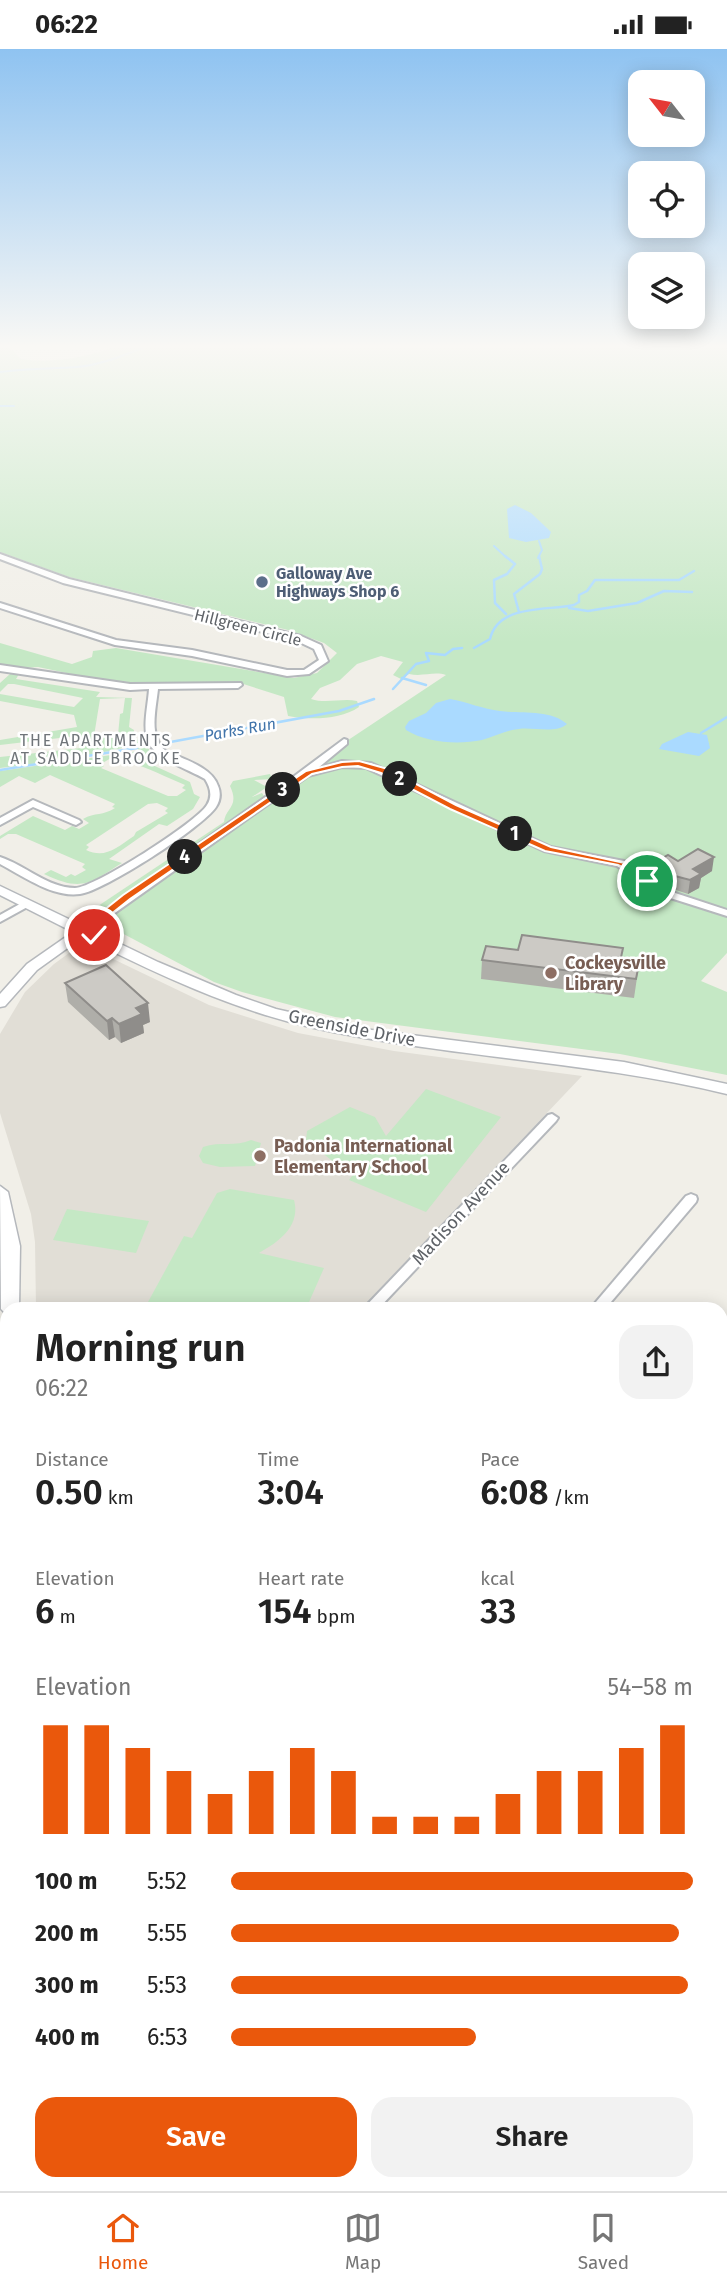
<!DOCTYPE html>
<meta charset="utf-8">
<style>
body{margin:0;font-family:"Fira Sans",sans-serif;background:#f2f2f2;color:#222;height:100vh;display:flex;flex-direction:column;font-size:26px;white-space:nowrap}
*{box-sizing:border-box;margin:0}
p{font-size:23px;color:#767676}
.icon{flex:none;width:38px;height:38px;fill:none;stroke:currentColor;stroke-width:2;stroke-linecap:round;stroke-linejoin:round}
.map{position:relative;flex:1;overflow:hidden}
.details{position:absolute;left:0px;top:1253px;width:728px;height:889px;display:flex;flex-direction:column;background:#fff;border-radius:21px 21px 0 0;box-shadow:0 4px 18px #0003}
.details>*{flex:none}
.needle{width:46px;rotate:301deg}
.fabs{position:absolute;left:628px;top:21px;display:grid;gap:14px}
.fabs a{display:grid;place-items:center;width:77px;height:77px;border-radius:14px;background:#fff;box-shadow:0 4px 18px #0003;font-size:35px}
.pin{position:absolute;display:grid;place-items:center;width:60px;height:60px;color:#fff;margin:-30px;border:4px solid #fff;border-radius:50%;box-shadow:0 2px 7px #0007}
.km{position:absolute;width:35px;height:35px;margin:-18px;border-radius:50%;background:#222;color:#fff;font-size:19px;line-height:35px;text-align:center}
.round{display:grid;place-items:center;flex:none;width:74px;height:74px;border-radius:21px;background:#f2f2f2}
.summary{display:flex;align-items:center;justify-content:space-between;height:119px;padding:0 35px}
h1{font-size:38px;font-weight:600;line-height:52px}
.stats{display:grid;grid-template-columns:repeat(3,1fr);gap:10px;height:119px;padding:7px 35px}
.stats div{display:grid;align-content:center}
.stats b{font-size:35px;font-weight:600}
.stats small{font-size:19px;font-weight:400}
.stats p{font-size:19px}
.chart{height:196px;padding:14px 35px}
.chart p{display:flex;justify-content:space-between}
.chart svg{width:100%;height:126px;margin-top:7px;stroke:#ea580c;stroke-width:6}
.button{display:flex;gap:14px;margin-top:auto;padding:14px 35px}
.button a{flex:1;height:80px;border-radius:21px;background:#ea580c;color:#fff;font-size:28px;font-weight:600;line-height:80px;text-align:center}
.button a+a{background:#f2f2f2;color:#222}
ul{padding:0 35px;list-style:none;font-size:23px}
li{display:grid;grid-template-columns:112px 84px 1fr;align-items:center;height:52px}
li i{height:18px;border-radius:9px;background:#ea580c}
.status{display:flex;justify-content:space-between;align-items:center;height:49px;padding:0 35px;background:#fff;direction:ltr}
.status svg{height:19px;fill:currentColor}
.menu{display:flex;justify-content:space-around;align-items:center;height:98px;border-top:2px solid #e0e0e0;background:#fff;font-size:19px;color:#767676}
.menu a{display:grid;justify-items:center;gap:4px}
.menu .selected{color:#ea580c}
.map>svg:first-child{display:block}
.commercial{fill:#fef7e0}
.education{fill:#e1ded6}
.green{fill:#c5e8c5;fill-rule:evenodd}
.water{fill:#aadaff}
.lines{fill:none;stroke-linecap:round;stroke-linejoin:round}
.stream-far1{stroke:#aadaff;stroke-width:2}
.stream{stroke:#aadaff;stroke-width:2.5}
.minor-casing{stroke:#b5b8bc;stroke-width:4}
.tertiary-casing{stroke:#b5b8bc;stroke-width:3}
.primary-casing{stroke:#f2c960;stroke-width:4}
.minor{fill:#fff;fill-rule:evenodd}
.tertiary{fill:#fff;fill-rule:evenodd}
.primary{fill:#fff2af;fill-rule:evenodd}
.wall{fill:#afaea9}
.shaded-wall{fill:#8f8d8a}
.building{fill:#cccac5;stroke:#8f8d8a;stroke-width:2}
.route{fill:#ea580c;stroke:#fff;stroke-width:2}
.service-dot{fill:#5c6f8a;stroke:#fff;stroke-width:2.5}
.education-dot{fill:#8d6e63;stroke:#fff;stroke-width:2.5}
.labels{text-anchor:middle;stroke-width:5;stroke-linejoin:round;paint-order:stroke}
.far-service-label{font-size:16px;font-weight:bold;fill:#4e5e75;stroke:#fff;text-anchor:start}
.far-street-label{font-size:16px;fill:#5f6368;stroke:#fff}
.far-water-label{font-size:16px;font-style:italic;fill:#4174aa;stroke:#fff}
.far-neighbourhood-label{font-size:16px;letter-spacing:2px;fill:#70757a;stroke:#fff}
.education-label{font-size:18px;font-weight:bold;fill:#785e54;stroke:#fff;text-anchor:start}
.street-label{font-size:18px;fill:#5f6368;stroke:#fff}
</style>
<div class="status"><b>06:22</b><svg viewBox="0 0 49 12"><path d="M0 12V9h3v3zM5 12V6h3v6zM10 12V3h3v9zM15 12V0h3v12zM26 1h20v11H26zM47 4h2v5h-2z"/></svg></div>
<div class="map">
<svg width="727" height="2142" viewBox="0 0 727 2142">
<rect width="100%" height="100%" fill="#f1efe8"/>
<!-- commercial -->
<g class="commercial">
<path d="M721 1562 727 1563V1650L721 1649Z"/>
<path d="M0 1563 7 1564V2135H528L524 2142H0Z"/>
<path d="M721 1705 727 1707V1881L721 1879Z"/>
</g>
<!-- education -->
<path class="education" d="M80 896 86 897 209 956 298 984 394 1002 582 1027 361 1260 36 1258 35 1193 31 1165 0 1064V985L25 943 54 915Z"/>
<!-- green -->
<g class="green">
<path d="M119 296H727V904L701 932 727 943V1026L620 1005 335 968 242 943 214 933 86 865 224 773C225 759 240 758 230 737L233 732 270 725 272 730 254 731 267 738 252 748 262 744 264 747 446 626C434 622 423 628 409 625L401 630 393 626 403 613 381 607 357 615 340 631 320 639 311 650C326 655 342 649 357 652L359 658C340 671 310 671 288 667L284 648 237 633 143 634 100 631 38 618 25 619 0 615V594L72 615 92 608 93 602 116 599 294 629 317 624 337 604 324 594 288 581 69 528 0 503V298L11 300 21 310C52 315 90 308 119 296Z"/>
<path d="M10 625H19L16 630 100 643 96 648 132 649 129 678 134 681 133 691 143 690 151 704 135 708 190 733 194 745 200 748 193 760 167 777 159 775 109 810 122 814C89 835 82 843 44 825L51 821 66 828 71 825 75 827 86 821 82 818 85 815 16 785H8L0 790V787L33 767 65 781 72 777 79 780 89 774 83 770C95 763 103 767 115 759L112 758 115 755 50 726 35 734 19 727 0 738V722L139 702 136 696 72 710 0 719V708L81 699 77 687 0 696V691L77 678 74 666 0 652V645L74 658 83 649 14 635H8L0 643V634ZM125 649 123 664 120 665 118 686H114L113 689 94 687 100 650ZM111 709C135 712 161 726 185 736L182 739 186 741 177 747H168L101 719 104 717 101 715ZM157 754 168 759 165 762 168 764 136 783 134 787C116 799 105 810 86 801L89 798 86 796 148 755Z"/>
<path d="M426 1040 501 1068 426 1163 349 1131 359 1118 345 1122 306 1091 307 1082 350 1058 375 1068 386 1087Z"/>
<path d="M251 1091 261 1094 255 1117 220 1118 203 1114 199 1107 203 1098C220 1092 236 1098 251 1091Z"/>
<path d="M230 1140 294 1151C301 1177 279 1193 259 1204L324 1219 306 1260H179L148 1253 184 1187 192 1189 217 1144Z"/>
<path d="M67 1160 149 1172 136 1204 53 1191Z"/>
</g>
<!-- water -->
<g class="water">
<path d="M515 456 531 464 548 480 551 483 549 489 526 493 509 489 507 460Z"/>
<path d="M450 650C467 653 483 660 500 662 521 665 550 660 567 675 556 685 533 678 519 680 506 681 494 688 482 691 458 696 427 694 406 681L405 678 409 672 426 664 436 654Z"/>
<path d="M688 683 707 686 710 699 699 707 659 700 662 695Z"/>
</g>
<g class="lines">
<!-- stream-far1 -->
<g class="stream-far1">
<path d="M0 323C26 319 51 320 77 318 101 316 127 305 150 296"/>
<path d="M0 357H14"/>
<path d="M494 497 507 509"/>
<path d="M538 509 542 501 539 492"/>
</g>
<!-- stream -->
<g class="stream">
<path d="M505 507 515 515 507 525 494 531 495 554 506 565"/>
<path d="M569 559 588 562 637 554 664 542 692 543"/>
<path d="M519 563 514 545 540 525 542 520 539 507"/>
<path d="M474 599 490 590C498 555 546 562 574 556L579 553V546L587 542 595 531H679L694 522"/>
<path d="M402 629 426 636"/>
<path d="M393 640 416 615 429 612 426 604 445 606 453 600 462 599"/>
<path d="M701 684 727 668"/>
<path d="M165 694 339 662 374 650"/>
<path d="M0 721 137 699"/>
</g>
<defs>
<g id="minor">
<path d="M0 505 69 530 301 587 321 596 328 612 309 625 287 627 192 607 115 596 0 559V554L116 591 192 601 287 621H304L319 611 314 600 295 591 63 534 0 510Z"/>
<path d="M0 616 130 635 241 634 242 636 238 639 158 640C156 660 148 689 166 702 183 710 212 718 218 737 221 744 220 752 216 758 203 778 104 842 80 845 53 849 23 827 0 815V808C25 816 48 839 75 839 94 839 197 773 207 756 213 747 210 738 205 730 190 721 151 708 147 690 143 675 148 656 149 640L130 641 0 622Z"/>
<path d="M344 690 347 691V695L318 719 342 712 371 714 551 798 624 812 669 842 727 861V867L661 846 617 817 544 802 366 719 342 718 308 727 88 883H80L79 881 80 879 277 740Z"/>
<path d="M33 751 79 771 81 773 76 776 73 775 33 758 0 776V769Z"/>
<path d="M27 851 32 854 31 856 0 873V866Z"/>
<path d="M552 1065 558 1069 556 1072 378 1260H363L548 1066Z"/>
<path d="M691 1145 696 1147 697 1150 696 1153 605 1260H590L686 1147Z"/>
<path d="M727 1395V1413L721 1416V1398Z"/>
<path d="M721 1462H727V1476L721 1474Z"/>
</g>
<g id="tertiary">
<path d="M0 837 158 913 236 946 276 960 364 980 624 1013 727 1035V1045C591 1012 451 1009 314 979 233 961 157 925 83 888L37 921 5 957 0 958V945L27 915 73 883 0 846Z"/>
<path d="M0 1137 8 1143 20 1197 19 1260H7V1266L1 1260Z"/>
<path d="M7 1280V1332L0 1335V1283Z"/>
</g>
<g id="primary">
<path d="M0 1522 7 1523V1545L0 1544Z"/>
<path d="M721 1666 727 1667V1693L721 1692Z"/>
</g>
</defs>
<!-- minor casing -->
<use href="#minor" class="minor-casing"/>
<!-- tertiary casing -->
<use href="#tertiary" class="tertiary-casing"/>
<!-- primary casing -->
<use href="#primary" class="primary-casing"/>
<!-- minor -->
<use href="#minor" class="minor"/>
<!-- tertiary -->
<use href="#tertiary" class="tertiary"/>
<!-- primary -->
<use href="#primary" class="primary"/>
</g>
<!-- wall -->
<g class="wall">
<path d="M678 812 712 822 701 829 699 839 688 845 673 840 652 828 654 814Z"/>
<path d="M482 911 621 913 639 915 634 949 481 930Z"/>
<path d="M65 934 150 973 143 976 144 984 121 994 115 988 109 991 68 953Z"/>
</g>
<!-- shaded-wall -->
<g class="shaded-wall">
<path d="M714 808 712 822 701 829 699 839 688 845 690 831 693 820Z"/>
<path d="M148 954 150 973 143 976 144 984 121 994 119 975 136 959Z"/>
<path d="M112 969 115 988 109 991 107 972Z"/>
</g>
<!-- building -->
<g class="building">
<path d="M698 800 714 808 693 820 701 825 690 831 675 827 654 814 668 806 678 812Z"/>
<path d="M522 886 623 899 620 913 639 915 636 930 482 911 486 897 518 901Z"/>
<path d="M106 916 148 954 136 959 142 965 119 975 112 969 107 972 65 934Z"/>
<path d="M192 2135H238L246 2142H187Z"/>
</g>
<!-- sky -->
<linearGradient id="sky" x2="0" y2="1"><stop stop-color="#8fc3f1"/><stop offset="0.5" stop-color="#f9f8f5"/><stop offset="1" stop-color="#f9f8f5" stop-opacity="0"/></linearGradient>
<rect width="727" height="595" fill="url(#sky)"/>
<!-- route -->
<path class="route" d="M359 712 388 720 456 756 551 798 634 816 652 832 644 835 627 820 618 816 545 802 450 760 381 724 358 717 342 718 312 725 130 850 91 881 98 884V888H90L79 881 123 846 306 722 342 713Z"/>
<!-- markers -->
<circle class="service-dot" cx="262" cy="533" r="7"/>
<g class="education-dot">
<circle cx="551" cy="924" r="7"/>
<circle cx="260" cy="1107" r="7"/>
</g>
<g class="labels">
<!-- far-service labels -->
<g class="far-service-label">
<text x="276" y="530">Galloway Ave<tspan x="276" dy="18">Highways Shop 6</tspan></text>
</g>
<!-- far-street labels -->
<g class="far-street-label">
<text transform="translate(248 578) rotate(14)" y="6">Hillgreen Circle</text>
</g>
<!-- far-water labels -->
<g class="far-water-label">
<text transform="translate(240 680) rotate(-10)" y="6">Parks Run</text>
</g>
<!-- far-neighbourhood labels -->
<g class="far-neighbourhood-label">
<text x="96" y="697">THE APARTMENTS<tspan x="96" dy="18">AT SADDLE BROOKE</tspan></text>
</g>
<!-- education labels -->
<g class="education-label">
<text x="565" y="920">Cockeysville<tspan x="565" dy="21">Library</tspan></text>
<text x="274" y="1103">Padonia International<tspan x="274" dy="21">Elementary School</tspan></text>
</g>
<!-- street labels -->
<g class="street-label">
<text transform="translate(352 979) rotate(11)" y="6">Greenside Drive</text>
<text transform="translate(461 1164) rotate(-47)" y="6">Madison Avenue</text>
</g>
</g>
</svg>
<div class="fabs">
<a><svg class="needle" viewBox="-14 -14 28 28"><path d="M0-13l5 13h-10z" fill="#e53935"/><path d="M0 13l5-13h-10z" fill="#767676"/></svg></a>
<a><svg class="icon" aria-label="locate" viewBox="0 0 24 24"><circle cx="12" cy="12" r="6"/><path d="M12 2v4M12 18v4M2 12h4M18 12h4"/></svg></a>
<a><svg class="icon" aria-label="layers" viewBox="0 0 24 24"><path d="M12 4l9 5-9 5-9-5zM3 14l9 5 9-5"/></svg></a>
</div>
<div class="pin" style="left:647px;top:832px;background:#1e9e55"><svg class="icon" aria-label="arrive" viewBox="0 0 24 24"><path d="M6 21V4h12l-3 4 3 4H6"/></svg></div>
<div class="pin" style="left:94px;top:886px;background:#d93025"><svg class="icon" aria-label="check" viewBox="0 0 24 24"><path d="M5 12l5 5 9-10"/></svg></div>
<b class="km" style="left:515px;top:785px">1</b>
<b class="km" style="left:400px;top:730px">2</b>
<b class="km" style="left:283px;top:741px">3</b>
<b class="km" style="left:185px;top:808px">4</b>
<section class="details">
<div class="summary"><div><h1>Morning run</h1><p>06:22</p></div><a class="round"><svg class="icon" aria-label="share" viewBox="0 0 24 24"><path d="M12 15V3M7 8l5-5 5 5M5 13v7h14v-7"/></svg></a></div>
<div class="stats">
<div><p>Distance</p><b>0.50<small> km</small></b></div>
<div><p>Time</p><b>3:04</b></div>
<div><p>Pace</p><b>6:08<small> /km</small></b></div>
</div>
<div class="stats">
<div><p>Elevation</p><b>6<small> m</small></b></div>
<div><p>Heart rate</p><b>154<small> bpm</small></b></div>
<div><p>kcal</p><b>33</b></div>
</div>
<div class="chart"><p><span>Elevation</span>54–58 m</p>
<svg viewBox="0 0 160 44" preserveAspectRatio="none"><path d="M5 44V6M15 44V6M25 44V14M35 44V22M45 44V30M55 44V22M65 44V14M75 44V22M85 44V38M95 44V38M105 44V38M115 44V30M125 44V22M135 44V22M145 44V14M155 44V6"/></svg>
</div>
<ul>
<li><b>100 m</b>5:52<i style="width:100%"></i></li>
<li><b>200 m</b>5:55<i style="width:97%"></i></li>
<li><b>300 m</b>5:53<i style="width:99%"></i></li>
<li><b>400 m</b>6:53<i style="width:53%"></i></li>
</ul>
<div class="button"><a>Save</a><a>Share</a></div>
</section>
</div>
<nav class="menu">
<a class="selected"><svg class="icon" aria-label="home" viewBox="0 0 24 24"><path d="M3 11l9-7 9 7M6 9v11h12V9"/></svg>Home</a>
<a><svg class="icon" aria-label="map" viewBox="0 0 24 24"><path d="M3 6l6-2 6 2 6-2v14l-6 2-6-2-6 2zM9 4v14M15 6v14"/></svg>Map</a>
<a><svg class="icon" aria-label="saved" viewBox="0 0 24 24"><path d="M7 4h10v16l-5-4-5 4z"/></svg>Saved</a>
</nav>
